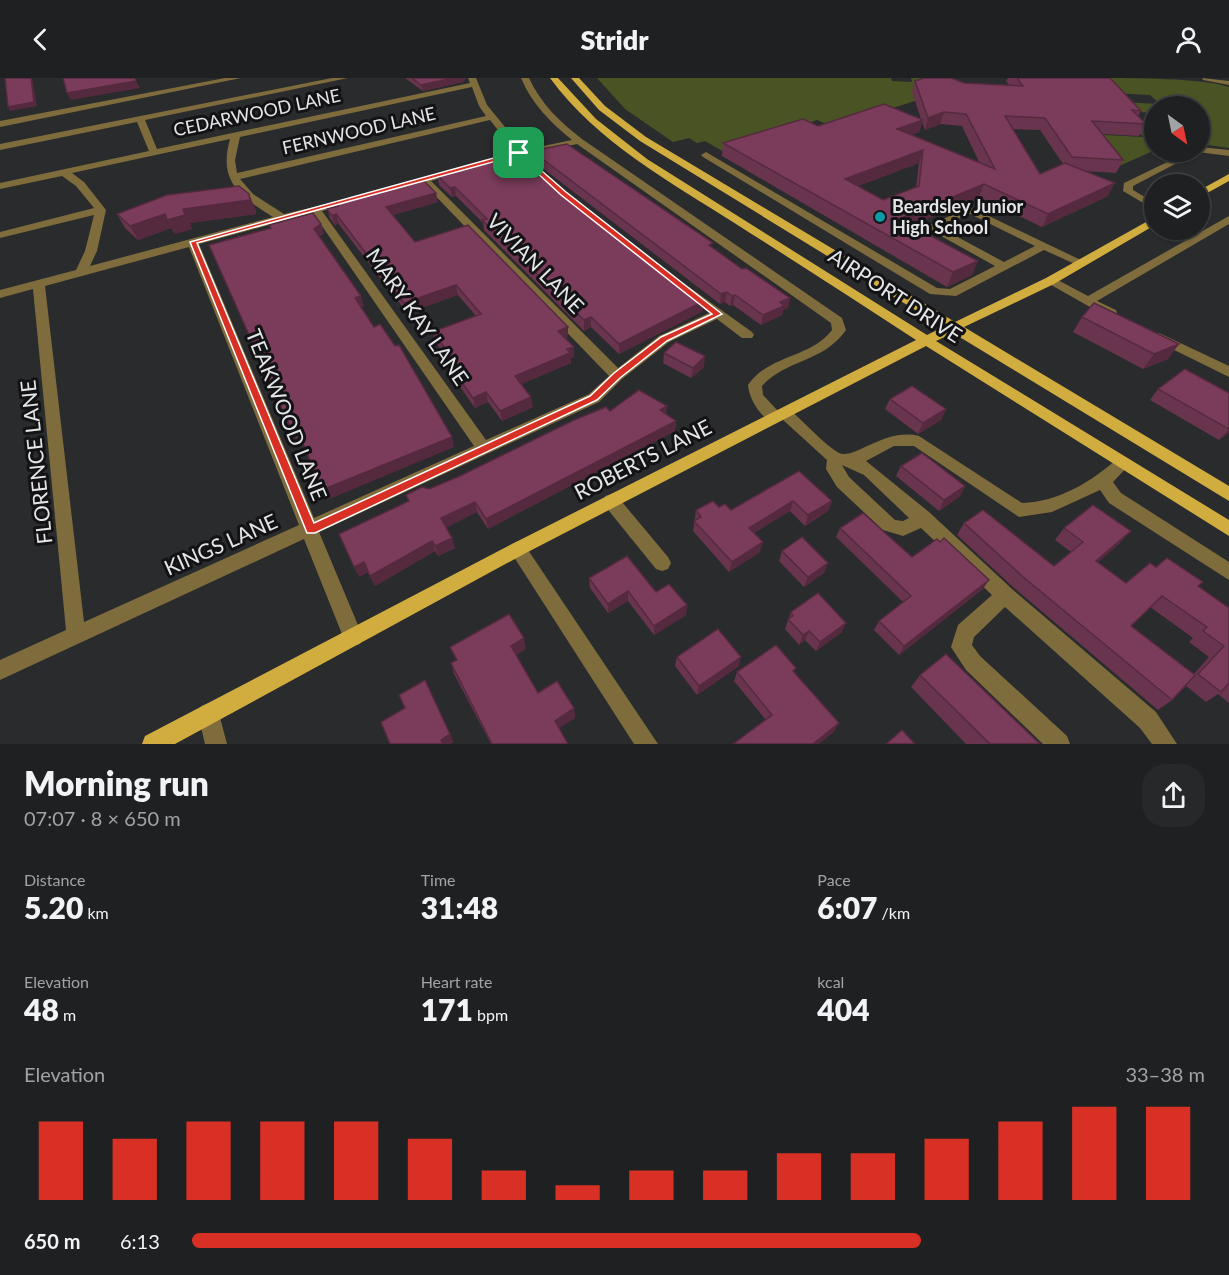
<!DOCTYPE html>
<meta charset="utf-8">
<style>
body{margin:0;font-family:Lato,sans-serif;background:#27282a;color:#f1f3f6;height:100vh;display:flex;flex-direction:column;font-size:22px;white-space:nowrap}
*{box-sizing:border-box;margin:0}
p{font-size:20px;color:#a1a3a5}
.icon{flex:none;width:33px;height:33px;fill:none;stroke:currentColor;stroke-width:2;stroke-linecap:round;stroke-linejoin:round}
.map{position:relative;height:666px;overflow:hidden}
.drawer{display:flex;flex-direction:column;background:#1f2022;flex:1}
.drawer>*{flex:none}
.needle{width:39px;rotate:147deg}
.tools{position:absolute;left:1144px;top:18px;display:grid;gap:12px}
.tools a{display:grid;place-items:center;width:66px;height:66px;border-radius:50%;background:#1f2022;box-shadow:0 2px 4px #0004,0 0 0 2px #3c3e40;font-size:30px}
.pin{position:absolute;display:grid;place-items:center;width:51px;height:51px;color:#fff;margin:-26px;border-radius:12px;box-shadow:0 3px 9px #0006}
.round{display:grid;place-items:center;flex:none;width:63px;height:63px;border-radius:24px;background:#27282a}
.overview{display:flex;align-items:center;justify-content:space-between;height:102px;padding:0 24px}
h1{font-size:33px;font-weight:800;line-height:45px}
.stats{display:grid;grid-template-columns:repeat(3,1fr);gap:9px;height:102px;padding:6px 24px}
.stats div{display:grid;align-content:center}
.stats b{font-size:30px;font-weight:800}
.stats small{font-size:16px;font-weight:400}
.stats p{font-size:16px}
.chart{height:168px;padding:12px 24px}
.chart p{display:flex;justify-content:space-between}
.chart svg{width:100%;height:108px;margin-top:6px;stroke:#d93025;stroke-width:6}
ul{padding:0 24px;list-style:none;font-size:20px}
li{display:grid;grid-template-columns:96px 72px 1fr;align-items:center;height:45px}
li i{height:15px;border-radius:8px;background:#d93025}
header{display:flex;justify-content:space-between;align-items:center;height:78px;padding:0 24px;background:#1f2022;font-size:27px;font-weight:800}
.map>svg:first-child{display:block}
.green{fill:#4a5324}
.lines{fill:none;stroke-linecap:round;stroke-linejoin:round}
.minor{fill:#7e6c3d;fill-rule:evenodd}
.major{fill:#d1ac3f;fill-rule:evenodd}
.wall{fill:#69344d;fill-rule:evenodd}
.shaded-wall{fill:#552a3f}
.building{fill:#7a3c5a;stroke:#552a3f;stroke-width:1.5;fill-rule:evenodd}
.route{fill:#d93025;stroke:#fff;stroke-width:1.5;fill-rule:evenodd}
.culture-dot{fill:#0f9aa8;stroke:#131315;stroke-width:2}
.labels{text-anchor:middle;stroke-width:6;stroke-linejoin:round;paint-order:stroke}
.far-street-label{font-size:18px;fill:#e4e5e7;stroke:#131315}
.far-poi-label{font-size:18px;font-weight:bold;fill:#e4e5e7;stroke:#131315;text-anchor:start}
.street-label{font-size:21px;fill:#e4e5e7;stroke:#131315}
</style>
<header><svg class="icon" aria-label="back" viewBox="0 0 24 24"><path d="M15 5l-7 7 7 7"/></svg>Stridr<svg class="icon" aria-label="person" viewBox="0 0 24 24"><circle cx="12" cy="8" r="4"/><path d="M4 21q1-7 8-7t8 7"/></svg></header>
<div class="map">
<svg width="1229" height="666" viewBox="0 0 1229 666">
<rect width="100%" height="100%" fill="#292b2d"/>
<!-- green -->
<g class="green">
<path d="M597 0H891L892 3 912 4 911 0H935L934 17 833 49 817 42 724 74 705 63 697 65 689 60 673 64 625 31Z"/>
<path d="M1099 0C1130 0 1204 0 1229 9V70L1200 66V28H1155V35L1126 33 1118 24 1160 26 1150 17 1113 15Z"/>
<path d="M1133 46 1155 47V72L1117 89 1087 56 1143 59Z"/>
</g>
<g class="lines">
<!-- minor -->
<g class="minor">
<path d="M225 0H241L0 49V43Z"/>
<path d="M332 0H348L145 42 157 71 470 5 468 0H476L487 27 524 72 572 62C550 44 532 26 521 0H529C541 26 560 44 582 61L842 240 846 252C823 285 786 281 762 308L763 317 778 333 784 330 789 331C802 342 826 368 839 375 855 382 885 349 919 358L1022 425C1058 424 1091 404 1117 381H1129L1131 385 1113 404 1121 415 1229 484V502L1109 425 1100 412 1052 434 1019 439 914 368H894L866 383 929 434 1012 511 1156 634 1177 666H1152L1140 650 1005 529 974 559 972 567 980 578 1067 658 1070 666H1043L966 592 951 569 958 547 992 517 921 450 903 458 883 452 837 409 826 391 827 382 782 341 775 345C761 341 749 321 748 307 768 277 811 280 832 252L831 245 577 66 528 77 541 93 533 95 519 78 509 79V75L515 74 490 42 240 101 253 116 284 136 357 119V123L322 133 486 362 589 316 609 298 423 105 402 109V105L458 91V95L431 103 618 290 659 258 709 235 685 216V210L689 209 752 254 754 257 752 260H742L717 241 669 264 622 301 599 324 319 454 363 559 360 566 353 568 346 566 304 461 0 602V582L66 552 33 211 0 220V212L76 192 85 173 94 137 0 160V154L94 130 76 108 62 98 0 111V105L149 73 137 44 0 72V66ZM472 9 479 28 486 38 237 95 235 82 240 59ZM230 61C218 104 240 118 273 139L90 188 97 173 106 132 84 104 72 95ZM313 135 474 368 314 440 199 166ZM189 169 299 447 84 544 45 208ZM842 387 864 397 909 440 903 443 895 442 849 399Z"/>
<path d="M1202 0 1229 3V7L1203 2Z"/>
<path d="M1200 69 1229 72V78L1198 74 1133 108V112L1155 125V132L1123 113 1124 105 1188 74H1200Z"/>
<path d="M706 74 937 210 950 211 995 188 925 149 970 129 1087 185 1085 187H1077L1044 172 956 218 930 216 703 79 701 77ZM970 136 1035 168 1004 184 939 149Z"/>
<path d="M1229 138V146L1097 223 1116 232 1117 235 1116 238H1106L1044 203 1046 200H1054L1088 218Z"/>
<path d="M1159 255 1229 288V299L1154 262 1152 259Z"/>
<path d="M611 416 617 418 668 479 671 485 668 491 662 493 656 491 605 428 603 423 605 418Z"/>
<path d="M518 463 524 466 658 666H634L512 476 509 471 512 466Z"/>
<path d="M209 625 217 628 227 666H205L198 636 201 628Z"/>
</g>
<!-- major -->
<g class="major">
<path d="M550 0H558L596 41 647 81 927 257 943 249 640 63 599 32 571 0H579L605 28 646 59 955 244 1046 200 1155 139V147L1054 206 964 249 1229 408V423L953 255 936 263 1229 442V458L926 268 524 476 175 666H142L145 658 512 466 916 262C856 223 796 184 736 146 669 103 598 65 550 0Z"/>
<path d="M1229 96V103L1200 119V112Z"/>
</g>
</g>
<!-- wall -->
<g class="wall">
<path d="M405 0H466L463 4 423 13Z"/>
<path d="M1008 0H1017L1141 33 1138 38 1146 46 1139 58 1102 56 1123 82 1116 95 1083 93 1108 118 1042 149 979 119 912 147 972 197 947 209 722 78 723 65 818 48 921 41 912 14 915 3 1009 7 1006 3ZM922 44 925 52 940 46 962 48 980 86 911 57 919 54ZM1012 51 1040 52 1063 86 1040 96ZM919 85 916 109 883 122 858 108Z"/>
<path d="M532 73 713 170 742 191 790 220 788 230 783 232 782 237 761 247 733 227 730 228 725 224 720 226 532 82Z"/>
<path d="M437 97 703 233 619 276 591 249 584 253 484 152 483 145 456 118 452 119 439 107Z"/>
<path d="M438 124 393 137 415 164 568 259 565 260 574 279 571 280V285L521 306 533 329 502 343 488 324 475 330 447 290 444 280 446 279 435 263 432 254 476 238 458 217 407 235 338 145 335 148 330 140 327 131 337 129 335 125Z"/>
<path d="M255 130 256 136 190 145 192 151 175 156 171 150 138 162 125 150 117 136Z"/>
<path d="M1082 239 1179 266 1168 281 1143 291 1073 254Z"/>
<path d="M664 275 704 289 691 300 663 285Z"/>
<path d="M1158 311 1229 315V354L1219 362 1150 322Z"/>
<path d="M890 321 946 331 941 342 918 356 885 331Z"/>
<path d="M610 333 667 337 676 343 675 353 488 451 477 434 446 449 455 470 438 478 435 473 375 508 368 494 359 499 408 423 406 417 429 411Z"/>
<path d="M901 388 965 408 960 418 939 433 896 398Z"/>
<path d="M799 393 832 423 828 433 805 448 790 433 754 455 760 474 729 494 693 453 696 432 719 429 731 432Z"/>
<path d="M964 445 1054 488 1071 474 1055 462 1064 450 1120 465 1098 484 1126 505 1156 489 1198 508 1229 530V625L1218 616 1206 624 1186 608 1172 622 1158 632 1013 509 957 457ZM1150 529 1193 560 1189 564 1209 579 1194 596 1131 548Z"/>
<path d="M840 450 912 479 983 511 899 577 874 552 879 543 903 524 836 459Z"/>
<path d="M782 473 828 485 824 495 804 509 779 483Z"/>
<path d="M589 500 656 514 687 527 686 537 654 557 628 523 608 535 590 510Z"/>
<path d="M791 534 842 554 816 573 805 562 799 567 785 551Z"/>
<path d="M450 569 526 571 516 577 538 615 574 630 575 640 559 650 568 666H491L454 596 451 585 456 582Z"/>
<path d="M677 579 739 588 697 617 675 588Z"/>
<path d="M737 594H795L834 654 766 642 734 603Z"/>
<path d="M920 597 1040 666H966L911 609Z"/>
</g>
<!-- shaded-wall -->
<g class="shaded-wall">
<path d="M31 0H32L37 28 10 33 8 29Z"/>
<path d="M453 0H466L463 4 423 13 421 7Z"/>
<path d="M136 3 140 10 71 22 67 15Z"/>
<path d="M944 34 940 46 925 52 928 40Z"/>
<path d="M923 42 919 54 893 63 897 51Z"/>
<path d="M923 72 919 85 842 114 845 101Z"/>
<path d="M1115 105 1108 118 1042 149 1048 136Z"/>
<path d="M984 106 979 119 895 154 899 141Z"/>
<path d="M455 109 456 118 452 119 450 110Z"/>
<path d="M436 115 438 124 389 138 386 129Z"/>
<path d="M249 116 255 130 256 136 190 145 192 151 175 156 171 150 138 162 130 148 165 136Z"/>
<path d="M336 136 338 145 335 148 332 138Z"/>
<path d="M321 146 324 156 317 160 314 151Z"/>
<path d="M978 183 972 197 947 209 953 194Z"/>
<path d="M456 207 458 217 407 235 404 225Z"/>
<path d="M727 214 725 224 720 226 721 216Z"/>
<path d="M735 217 733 227 730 228 732 218Z"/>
<path d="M361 218 364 228 358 230 355 220Z"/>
<path d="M790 220 788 230 783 232 782 237 761 247 763 237 780 224Z"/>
<path d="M704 223 703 233 619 276V266Z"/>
<path d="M591 239V249L584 253V242Z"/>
<path d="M568 249V259L559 263 558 253Z"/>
<path d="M1179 266 1168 281 1143 291 1154 276Z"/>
<path d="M574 269V279L571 280V285L517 308 515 298Z"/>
<path d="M705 278 704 289 691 300 693 290Z"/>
<path d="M486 314 488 324 475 330 473 320Z"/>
<path d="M531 319 533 329 502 343 500 333Z"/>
<path d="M667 328 666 338 660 332Z"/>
<path d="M946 331 941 342 918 356 923 345Z"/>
<path d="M676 343 675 353 488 451 486 441Z"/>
<path d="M1229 351V354L1219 362Z"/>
<path d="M299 356 304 366 299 368 294 358Z"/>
<path d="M452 359 454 369 327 422 322 412Z"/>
<path d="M965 408 960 418 939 433 944 422Z"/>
<path d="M793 423 790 433 746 460 749 450Z"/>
<path d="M832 423 828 433 805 448 808 437Z"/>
<path d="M475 424 477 434 444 451 441 440Z"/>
<path d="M1131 453 1120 465 1086 494 1096 483Z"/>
<path d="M452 460 455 470 438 478 435 468Z"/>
<path d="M432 463 435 473 375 508 370 498Z"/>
<path d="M763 464 760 474 729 494 732 484Z"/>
<path d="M364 484 368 494 359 499 354 489Z"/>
<path d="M828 485 824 495 804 509 808 499Z"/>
<path d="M989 502 983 511 899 577 904 568Z"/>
<path d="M628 513V523L608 535V526Z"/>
<path d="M687 527 686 537 654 557V548Z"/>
<path d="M846 545 842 554 816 573 820 564Z"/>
<path d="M809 553 805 562 799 567 803 557Z"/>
<path d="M524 560 526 571 513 579 511 568Z"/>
<path d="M741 579 739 588 697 617 699 608Z"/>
<path d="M574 630 575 640 556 652 555 643Z"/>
<path d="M839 645 834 654 819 666H813Z"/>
<path d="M450 656 454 664 450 666H443L441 662Z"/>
</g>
<!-- building -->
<g class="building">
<path d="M5 0H31L34 24 8 29Z"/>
<path d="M63 0H135L136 3 67 15Z"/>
<path d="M412 0H453L421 7Z"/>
<path d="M924 0H951L964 5 1023 8 1017 0H1110L1141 33 1132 32 1146 46 1092 43 1123 82 1072 79 1045 40 1005 38 1040 96 1065 85 1115 105 1048 136 984 106 899 141 978 183 953 194 723 65 803 41 818 48 884 26 923 42 897 51 995 91 966 36 944 34 928 40 915 3ZM923 72 919 108 883 122 845 101Z"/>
<path d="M567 66 713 165 709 167 742 191 746 190 790 220 780 224 784 228 763 237 735 217 732 218 727 214 721 216 532 73Z"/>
<path d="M513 76 519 77 704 223 619 266 591 239 584 242 482 142 487 141 455 109 450 110 437 97Z"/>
<path d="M423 102 436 115 386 129 415 164 468 147 568 249 558 253 574 269 567 271 570 275 515 298 531 319 500 333 486 314 473 320 444 280 450 276 432 254 481 236 456 207 404 225 336 136 332 138 327 131 338 128 335 125Z"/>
<path d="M239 108 249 116 250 122 183 131 185 137 167 142 165 136 130 148 117 136 167 117Z"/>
<path d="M313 135 321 146 314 151 361 218 355 220 374 249 380 246 395 268 399 267 452 359 322 412 299 356 294 358 209 167 271 150 269 147Z"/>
<path d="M1094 225 1179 266 1154 276 1082 239Z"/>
<path d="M676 264 705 278 693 290 664 275Z"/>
<path d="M1185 291 1229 315V351L1158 311Z"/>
<path d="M912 308 946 331 923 345 890 321Z"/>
<path d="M639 312 667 328 660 332 676 343 486 441 475 424 441 440 452 460 435 468 432 463 370 498 364 484 354 489 339 456 409 423 406 417 422 409 429 411 460 398 574 342 606 329 610 333Z"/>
<path d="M922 375 965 408 944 422 901 388Z"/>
<path d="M799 393 832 423 808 437 793 423 749 450 763 464 732 484 694 443 701 439 696 432 713 423 719 429 725 426 731 432Z"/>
<path d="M1093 427 1131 453 1096 483 1126 505 1150 485 1156 489 1167 480 1203 504 1198 508 1229 530V605L1221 614 1198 596 1224 568 1203 553 1207 549 1162 518 1131 548 1195 597 1172 622 1022 498 964 445 983 432 1054 488 1083 464 1064 450Z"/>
<path d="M863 435 912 479 937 461 940 464 944 460 989 502 904 568 879 543 911 518 840 450Z"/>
<path d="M802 459 828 485 808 499 782 473Z"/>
<path d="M627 478 656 514 669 506 687 527 654 548 628 513 608 526 589 500Z"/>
<path d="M818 515 846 545 820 564 809 553 803 557 788 541 793 538 791 534Z"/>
<path d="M509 536 524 560 511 568 538 615 557 603 574 630 555 643 568 666H492L451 585 457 582 450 569Z"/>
<path d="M718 551 741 579 699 608 677 579Z"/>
<path d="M776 567 796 590 793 593 839 645 813 666H733L772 637 737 594Z"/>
<path d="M946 576 1040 666H990L920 597Z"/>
<path d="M425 602 450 656 441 662 443 666H390L381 644 405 630 399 617Z"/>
<path d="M902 652 915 666H886Z"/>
</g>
<!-- route -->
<path class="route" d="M519 73 566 114 722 236 667 263 620 300 597 322 315 455H307L190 164ZM518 77 561 117 712 236 661 259 614 295 590 318 314 445 197 165Z"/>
<!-- markers -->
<circle class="culture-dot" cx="880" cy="139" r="6"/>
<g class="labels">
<!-- far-street labels -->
<g class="far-street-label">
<text transform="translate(257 35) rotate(-12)" y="6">CEDARWOOD LANE</text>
<text transform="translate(359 53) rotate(-13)" y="6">FERNWOOD LANE</text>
</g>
<!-- far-poi labels -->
<g class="far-poi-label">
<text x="892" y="135">Beardsley Junior<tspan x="892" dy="21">High School</tspan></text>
</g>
<!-- street labels -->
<g class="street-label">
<text transform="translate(535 186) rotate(46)" y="7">VIVIAN LANE</text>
<text transform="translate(895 218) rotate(33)" y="7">AIRPORT DRIVE</text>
<text transform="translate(417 239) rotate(55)" y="7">MARY KAY LANE</text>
<text transform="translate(286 337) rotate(68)" y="7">TEAKWOOD LANE</text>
<text transform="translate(643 382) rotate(-27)" y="7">ROBERTS LANE</text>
<text transform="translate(37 384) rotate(-96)" y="7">FLORENCE LANE</text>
<text transform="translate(221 467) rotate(-24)" y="7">KINGS LANE</text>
</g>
</g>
</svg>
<div class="tools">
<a><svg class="needle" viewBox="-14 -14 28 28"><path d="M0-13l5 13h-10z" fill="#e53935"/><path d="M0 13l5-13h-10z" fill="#a1a3a5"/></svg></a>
<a><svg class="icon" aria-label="layers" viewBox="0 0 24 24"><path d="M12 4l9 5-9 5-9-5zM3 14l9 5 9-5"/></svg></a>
</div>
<div class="pin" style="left:519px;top:75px;background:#1e9e55"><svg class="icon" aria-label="arrive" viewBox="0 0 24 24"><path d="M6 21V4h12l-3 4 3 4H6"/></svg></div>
</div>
<section class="drawer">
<div class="overview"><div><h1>Morning run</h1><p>07:07 · 8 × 650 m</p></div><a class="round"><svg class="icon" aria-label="share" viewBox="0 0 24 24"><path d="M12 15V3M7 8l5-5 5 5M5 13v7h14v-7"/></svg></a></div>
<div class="stats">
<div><p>Distance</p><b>5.20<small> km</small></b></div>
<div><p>Time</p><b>31:48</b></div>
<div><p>Pace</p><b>6:07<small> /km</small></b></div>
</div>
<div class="stats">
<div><p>Elevation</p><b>48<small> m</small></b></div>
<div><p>Heart rate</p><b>171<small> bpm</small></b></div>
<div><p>kcal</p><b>404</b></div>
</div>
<div class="chart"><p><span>Elevation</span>33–38 m</p>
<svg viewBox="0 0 160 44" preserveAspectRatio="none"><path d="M5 44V12M15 44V19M25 44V12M35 44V12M45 44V12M55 44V19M65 44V32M75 44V38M85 44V32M95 44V32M105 44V25M115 44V25M125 44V19M135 44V12M145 44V6M155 44V6"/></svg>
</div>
<ul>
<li><b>650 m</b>6:13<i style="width:72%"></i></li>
</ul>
</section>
